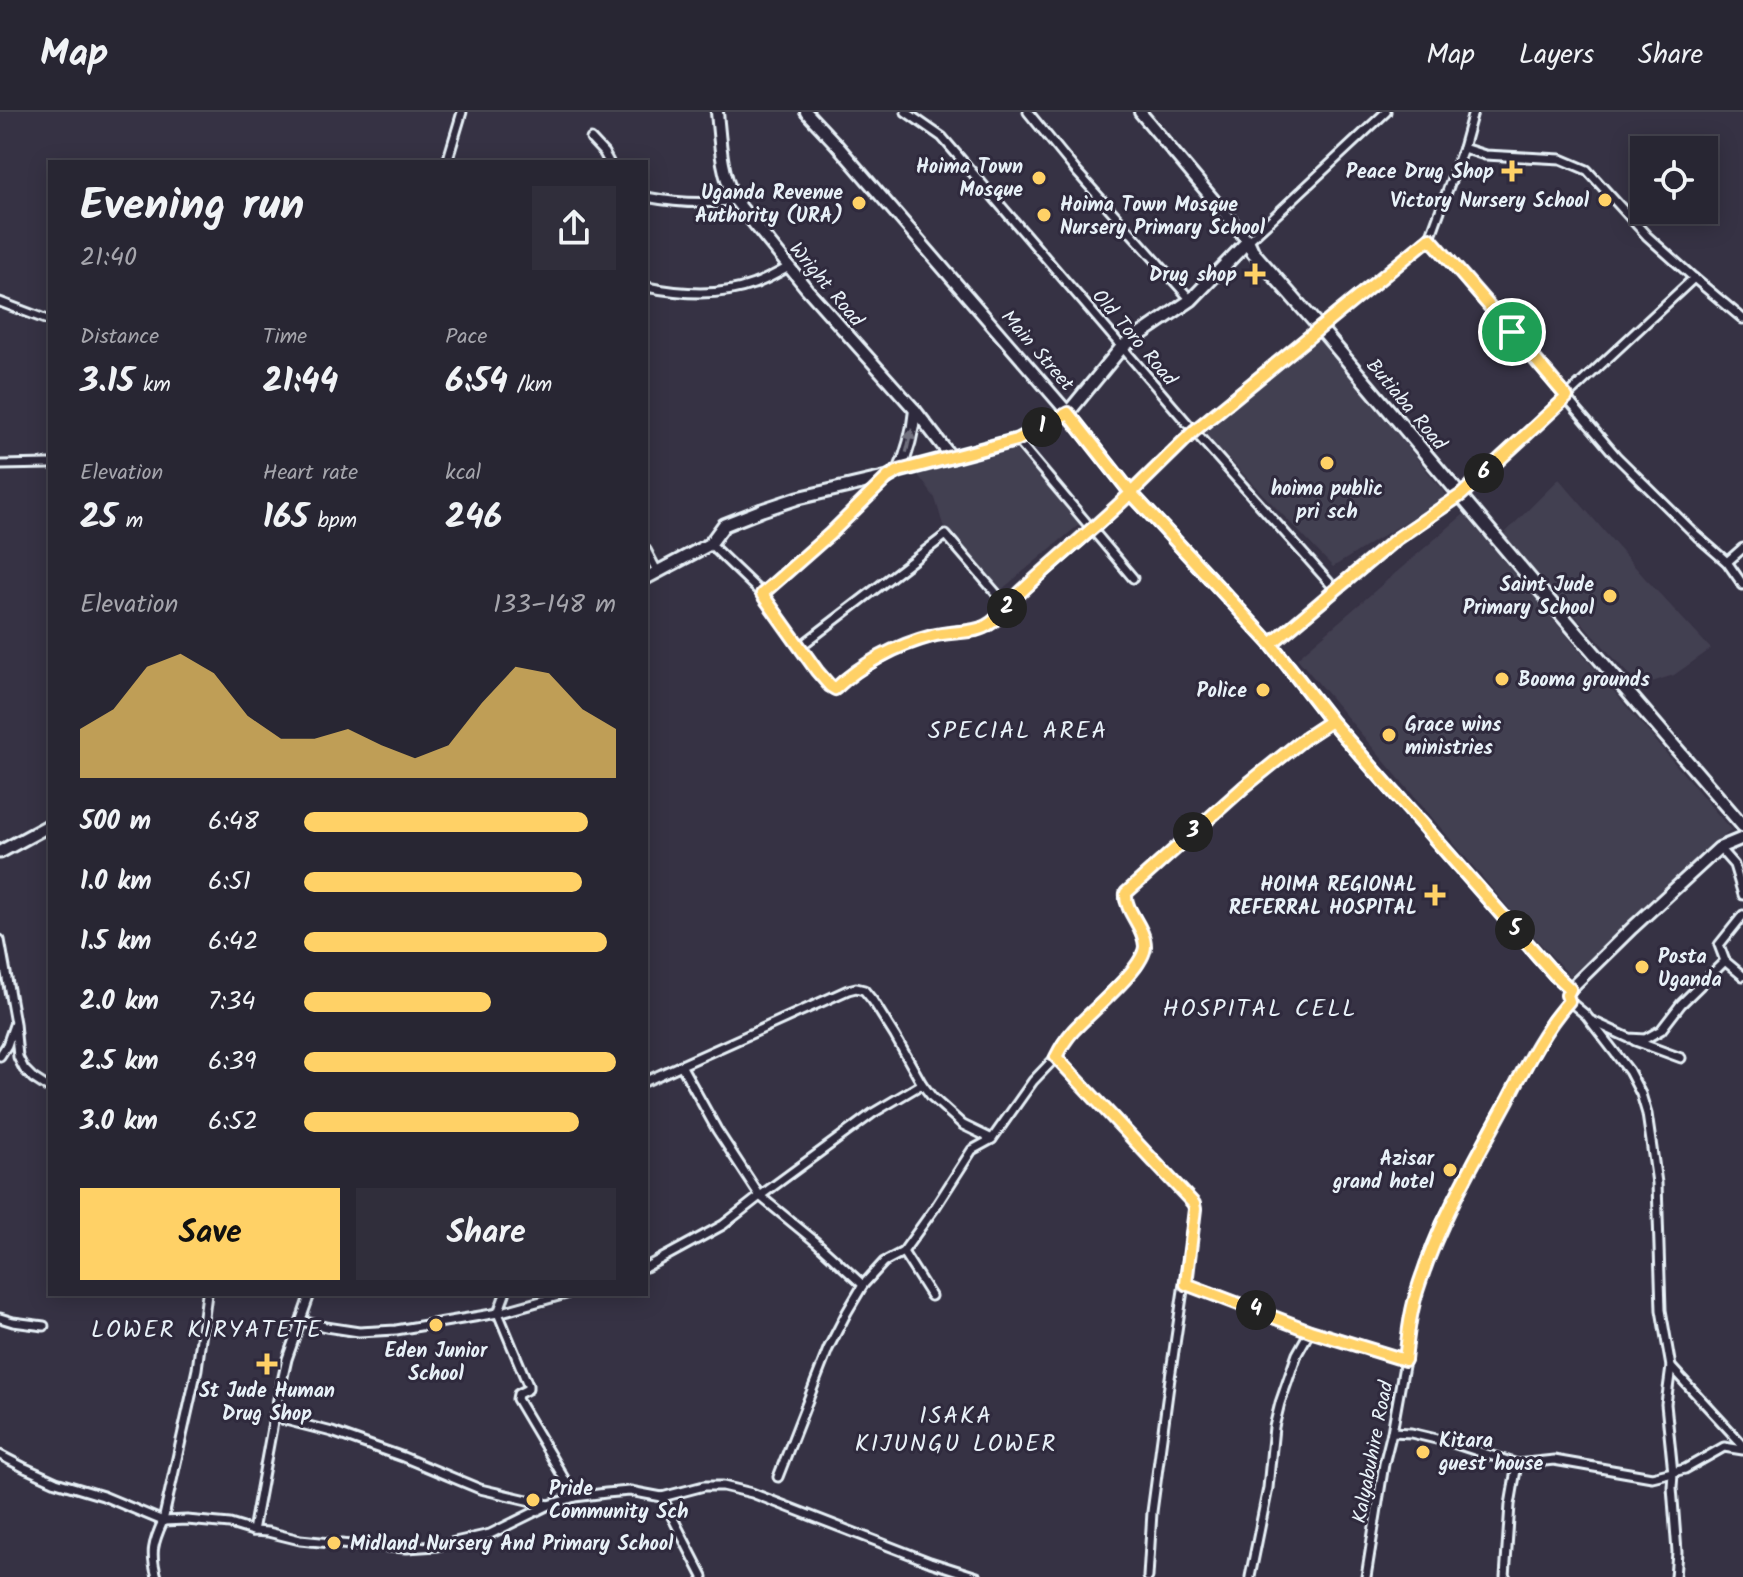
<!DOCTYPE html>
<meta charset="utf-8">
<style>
body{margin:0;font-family:Kalam,sans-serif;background:#302e3b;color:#f1f3f6;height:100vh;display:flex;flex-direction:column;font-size:30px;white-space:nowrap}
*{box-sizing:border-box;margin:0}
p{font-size:26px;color:#a5a5ac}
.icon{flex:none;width:44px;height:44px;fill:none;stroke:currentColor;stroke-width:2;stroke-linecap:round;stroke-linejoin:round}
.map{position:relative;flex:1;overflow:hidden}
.side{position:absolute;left:48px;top:48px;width:600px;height:1136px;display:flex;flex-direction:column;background:#282633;border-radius:0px;box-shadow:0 4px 20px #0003,0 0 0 2px #44434e}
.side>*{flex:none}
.controls{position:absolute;left:1630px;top:24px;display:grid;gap:16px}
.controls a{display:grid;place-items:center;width:88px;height:88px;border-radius:0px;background:#282633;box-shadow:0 4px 20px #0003,0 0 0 2px #44434e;font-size:40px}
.pin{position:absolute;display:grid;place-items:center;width:68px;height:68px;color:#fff;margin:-34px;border:4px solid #fff;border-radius:50%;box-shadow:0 2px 8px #0007}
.km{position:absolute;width:40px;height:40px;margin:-20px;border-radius:50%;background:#222;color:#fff;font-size:22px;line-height:40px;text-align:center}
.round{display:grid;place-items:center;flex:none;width:84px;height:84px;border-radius:0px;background:#302e3b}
.head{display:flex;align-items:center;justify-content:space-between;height:136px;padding:0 32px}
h1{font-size:44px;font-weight:700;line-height:60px}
.figures{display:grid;grid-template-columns:repeat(3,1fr);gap:12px;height:136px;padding:8px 32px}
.figures div{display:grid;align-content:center}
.figures b{font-size:34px;font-weight:700}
.figures small{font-size:22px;font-weight:400}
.figures p{font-size:22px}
.chart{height:224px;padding:16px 32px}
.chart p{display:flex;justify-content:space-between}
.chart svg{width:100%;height:144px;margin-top:8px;fill:#ffd166;opacity:.7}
.action{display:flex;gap:16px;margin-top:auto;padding:16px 32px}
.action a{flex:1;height:92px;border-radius:0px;background:#ffd166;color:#111;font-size:32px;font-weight:700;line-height:92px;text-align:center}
.action a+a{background:#302e3b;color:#f1f3f6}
ul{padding:0 32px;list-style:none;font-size:26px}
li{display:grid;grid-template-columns:128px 96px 1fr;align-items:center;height:60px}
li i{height:20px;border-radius:10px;background:#ffd166}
header{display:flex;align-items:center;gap:48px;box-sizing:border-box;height:112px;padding:0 40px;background:#282633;border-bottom:2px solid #44434e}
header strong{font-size:38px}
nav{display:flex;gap:44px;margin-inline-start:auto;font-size:28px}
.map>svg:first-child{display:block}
.built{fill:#433f51}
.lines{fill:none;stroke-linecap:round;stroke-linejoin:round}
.street-casing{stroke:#e8f1f8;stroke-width:13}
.secondary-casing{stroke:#e8f1f8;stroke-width:16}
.primary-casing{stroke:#e8f1f8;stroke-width:17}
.street{stroke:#2f2a3d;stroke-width:7}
.secondary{stroke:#2f2a3d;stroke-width:10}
.primary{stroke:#2f2a3d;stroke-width:11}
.oneway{fill:#70707e}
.route-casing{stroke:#fff;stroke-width:16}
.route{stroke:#ffd166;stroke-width:10}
.poi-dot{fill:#ffd166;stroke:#2f2a3d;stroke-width:3}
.labels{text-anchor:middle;stroke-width:6;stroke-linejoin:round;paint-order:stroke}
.poi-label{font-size:20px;font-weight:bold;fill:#e8f1f8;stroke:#2f2a3d;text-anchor:end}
.street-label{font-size:20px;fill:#e8f1f8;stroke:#2f2a3d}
.quarter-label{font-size:24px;letter-spacing:2px;fill:#e8f1f8;stroke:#2f2a3d}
</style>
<header>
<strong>Map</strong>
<nav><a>Map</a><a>Layers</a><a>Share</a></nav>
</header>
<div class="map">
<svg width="1743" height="1465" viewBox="0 0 1743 1465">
<rect width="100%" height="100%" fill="#363244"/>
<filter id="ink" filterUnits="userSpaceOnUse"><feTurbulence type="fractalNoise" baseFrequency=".0125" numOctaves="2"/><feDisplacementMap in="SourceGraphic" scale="16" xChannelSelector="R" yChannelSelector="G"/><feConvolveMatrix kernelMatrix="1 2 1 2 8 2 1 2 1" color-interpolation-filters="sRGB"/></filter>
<g filter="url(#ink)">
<!-- built -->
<g class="built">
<path d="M1316 221 1447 384 1333 455 1201 318 1253 272Z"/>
<path d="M1012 334 1081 411 1001 478 943 413 935 386 913 356Z"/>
<path d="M1559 367 1643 464 1711 537 1674 563 1639 574 1503 423Z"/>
<path d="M1464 402 1731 718 1570 864 1516 805 1297 546Z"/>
</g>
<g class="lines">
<defs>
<g id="street">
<path d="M906 0 942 25 1194 319 1335 477"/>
<path d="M1028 0 1076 59 1191 188"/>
<path d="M591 27 604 41 609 50"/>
<path d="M1463 36 1485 43 1561 47 1587 58 1647 124 1694 166 1743 207"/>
<path d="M447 50 462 0"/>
<path d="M646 85C677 91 704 93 735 88"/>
<path d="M1430 126 1616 344 1697 424 1727 450 1743 473"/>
<path d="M1248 129 1386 0"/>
<path d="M646 175C682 182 719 185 754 172 766 168 777 161 789 155"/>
<path d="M0 190 50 209"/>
<path d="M1017 328 1133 466"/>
<path d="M0 353 50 352"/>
<path d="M710 432 762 482 817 559 830 574 835 577 848 565 894 538 932 524 958 519H976L989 513 1019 482 1093 418 1194 319 1430 126 1463 36 1473 0"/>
<path d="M646 438 657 459"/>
<path d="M1727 450 1743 436"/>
<path d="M762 482 830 422 887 367"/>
<path d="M1271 532 1396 427 1461 383 1694 166"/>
<path d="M801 534 946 423 1008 495"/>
<path d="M1719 736 1734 753 1743 783"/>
<path d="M1743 803 1719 833 1725 849 1743 864"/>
<path d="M0 828 15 911 18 945 24 957 33 966 50 977"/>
<path d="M1569 889 1586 903 1629 959 1641 982 1647 1002 1657 1071 1661 1198 1671 1255 1666 1292 1673 1361 1672 1375 1677 1440 1675 1465"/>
<path d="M1592 909 1629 926 1645 927 1661 918 1681 892 1725 849"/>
<path d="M1635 929 1681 946"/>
<path d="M0 944 7 933 14 913"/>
<path d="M1056 945 1190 1087 1195 1097 1170 1266 1152 1400 1148 1465"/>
<path d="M681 953 717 1018 760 1084 816 1130 863 1173"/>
<path d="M646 969 848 878 856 876 864 878 873 889 895 924 922 972 932 985 963 1013 992 1027"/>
<path d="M903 1140 931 1184"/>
<path d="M646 1155 723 1113 760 1084 873 1001 922 972"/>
<path d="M1186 1172 1310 1219 1405 1248"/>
<path d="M505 1182 498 1201 528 1273V1277L518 1282 517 1287 575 1385"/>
<path d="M0 1206 13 1210 44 1214"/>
<path d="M302 1209 326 1215 359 1220 396 1218 498 1201 566 1182"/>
<path d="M1671 1255 1743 1333"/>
<path d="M274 1305 332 1320 403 1345 480 1377 549 1393"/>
<path d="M1392 1320 1411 1321 1453 1331 1517 1352 1554 1348 1652 1365 1685 1357 1724 1335 1743 1338"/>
<path d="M0 1343 25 1356 56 1370 103 1384 163 1409 187 1408 230 1412 253 1419 268 1420 300 1428 351 1433 407 1436 437 1434 490 1422 549 1393 575 1385 606 1381 630 1379 662 1385 704 1374H723L752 1381 930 1450 977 1465"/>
<path d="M778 1365 828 1237 847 1200 863 1173 884 1150 903 1140 936 1094 972 1038 992 1027 1033 969 1056 945 1062 932 1073 919 1137 854 1145 835 1139 813 1125 788 1126 781 1244 675 1305 626 1331 609"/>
<path d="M662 1385 703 1465"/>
<path d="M253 1419 274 1305 287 1247 310 1182"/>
<path d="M157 1465C150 1441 153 1431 163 1409L197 1257 207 1182"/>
<path d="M1250 1465 1268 1376 1274 1315 1280 1291 1297 1242 1310 1219"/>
<path d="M1366 1465 1384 1352 1392 1320 1405 1248 1410 1206 1419 1171 1441 1112 1491 1016 1553 907 1569 889 1567 883 1570 877"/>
<path d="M1505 1465 1510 1393 1517 1352"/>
</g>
<g id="secondary">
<path d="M717 0C720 30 721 61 735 88L807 177 915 298 952 346"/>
<path d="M806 0 836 32 1068 301 1131 381 1271 532 1331 609 1555 863 1570 877 1632 816 1719 736 1743 726"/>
<path d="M1140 0 1248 129"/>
<path d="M899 359C908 340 913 319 915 298"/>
</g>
<g id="primary">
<path d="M646 466 710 432 724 413 762 398 798 386 888 365 899 359 1017 328 1068 301 1122 235 1191 188 1248 129 1253 140 1319 215 1534 471 1743 714"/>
<path d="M0 740 50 713"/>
</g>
</defs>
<!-- street casing -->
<use href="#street" class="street-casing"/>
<!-- secondary casing -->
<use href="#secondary" class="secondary-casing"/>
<!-- primary casing -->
<use href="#primary" class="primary-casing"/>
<!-- street -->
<use href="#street" class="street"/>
<!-- secondary -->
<use href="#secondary" class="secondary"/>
<!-- primary -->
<use href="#primary" class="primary"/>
</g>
<!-- one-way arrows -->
<defs><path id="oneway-solid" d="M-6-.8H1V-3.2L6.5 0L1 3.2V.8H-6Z" transform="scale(2)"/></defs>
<use class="oneway" href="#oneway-solid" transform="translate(909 329) rotate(-77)"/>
</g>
<g class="lines" filter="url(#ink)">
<defs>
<path id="route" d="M1512 220 1430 126 1194 319 1131 381 1068 301 1017 328 899 359 888 365 830 422 762 482 817 559 830 574 835 577C861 552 897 533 932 524 949 519 972 522 986 514 1000 507 1009 491 1021 480 1057 446 1096 415 1131 381L1271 532 1331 609 1305 626 1244 675 1126 781C1124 799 1145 815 1145 834 1145 856 1089 901 1073 919 1066 927 1061 935 1056 945L1194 1092 1195 1097 1186 1172 1310 1219 1405 1248C1408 1221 1411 1195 1420 1170 1441 1106 1476 1047 1508 988 1526 953 1543 918 1569 889L1567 883 1570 877 1555 863 1331 609 1271 532 1396 427 1461 383 1567 285 1512 220"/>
</defs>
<!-- route casing -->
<use href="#route" class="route-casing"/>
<!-- route -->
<use href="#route" class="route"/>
</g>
<!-- markers -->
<g class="poi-dot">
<path d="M1508 47h8v8h8v8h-8v8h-8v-8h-8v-8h8z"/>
<circle cx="1039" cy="66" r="8"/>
<circle cx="1605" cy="88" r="8"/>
<circle cx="859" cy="91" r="8"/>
<circle cx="1044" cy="103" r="8"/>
<path d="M1251 150h8v8h8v8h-8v8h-8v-8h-8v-8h8z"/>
<circle cx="1327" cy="351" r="8"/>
<circle cx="1610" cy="484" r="8"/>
<circle cx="1502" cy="567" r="8"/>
<circle cx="1263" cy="578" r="8"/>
<circle cx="1389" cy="623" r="8"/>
<path d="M1431 771h8v8h8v8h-8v8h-8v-8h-8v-8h8z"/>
<circle cx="1642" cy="855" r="8"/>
<circle cx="1450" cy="1058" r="8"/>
<circle cx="436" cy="1213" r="8"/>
<path d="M263 1240h8v8h8v8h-8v8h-8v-8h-8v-8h8z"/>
<circle cx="1423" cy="1340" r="8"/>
<circle cx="533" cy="1388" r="8"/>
<circle cx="334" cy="1431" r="8"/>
</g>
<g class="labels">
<!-- poi labels -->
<g class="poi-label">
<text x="1023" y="61">Hoima Town<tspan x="1023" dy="23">Mosque</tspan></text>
<text x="1494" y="66">Peace Drug Shop</text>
<text x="843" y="87">Uganda Revenue<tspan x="843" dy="23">Authority (URA)</tspan></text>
<text x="1589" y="95">Victory Nursery School</text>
<text x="1060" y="99" text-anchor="start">Hoima Town Mosque<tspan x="1060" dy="23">Nursery Primary School</tspan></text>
<text x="1237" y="169">Drug shop</text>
<text x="1327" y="383" text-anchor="middle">hoima public<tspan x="1327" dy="23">pri sch</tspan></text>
<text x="1594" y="479">Saint Jude<tspan x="1594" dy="23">Primary School</tspan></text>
<text x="1518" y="574" text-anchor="start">Booma grounds</text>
<text x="1247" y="585">Police</text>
<text x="1405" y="619" text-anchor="start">Grace wins<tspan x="1405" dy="23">ministries</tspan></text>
<text x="1417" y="779">HOIMA REGIONAL<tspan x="1417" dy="23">REFERRAL HOSPITAL</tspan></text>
<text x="1658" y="851" text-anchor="start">Posta<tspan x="1658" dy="23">Uganda</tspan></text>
<text x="1434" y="1053">Azisar<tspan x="1434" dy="23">grand hotel</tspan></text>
<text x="436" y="1245" text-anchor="middle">Eden Junior<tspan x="436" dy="23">School</tspan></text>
<text x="267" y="1285" text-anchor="middle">St Jude Human<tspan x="267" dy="23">Drug Shop</tspan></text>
<text x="1439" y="1335" text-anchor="start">Kitara<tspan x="1439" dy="23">guest house</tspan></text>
<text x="549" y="1383" text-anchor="start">Pride<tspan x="549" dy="23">Community Sch</tspan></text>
<text x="350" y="1438" text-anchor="start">Midland Nursery And Primary School</text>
</g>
<!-- street labels -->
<g class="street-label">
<text transform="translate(827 172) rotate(50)" y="7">Wright Road</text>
<text transform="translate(1135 225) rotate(50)" y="7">Old Toro Road</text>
<text transform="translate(1038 238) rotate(49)" y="7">Main Street</text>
<text transform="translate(1407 292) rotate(50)" y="7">Butiaba Road</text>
<text transform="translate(1372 1340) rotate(-79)" y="7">Kalyabuhire Road</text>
</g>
<!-- quarter labels -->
<g class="quarter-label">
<text x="1018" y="626">SPECIAL AREA</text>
<text x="1260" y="904">HOSPITAL CELL</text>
<text x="207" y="1225">LOWER KIRYATETE</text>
<text x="956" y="1311">ISAKA<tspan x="956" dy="28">KIJUNGU LOWER</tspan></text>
</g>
</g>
</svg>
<div class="controls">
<a><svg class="icon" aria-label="locate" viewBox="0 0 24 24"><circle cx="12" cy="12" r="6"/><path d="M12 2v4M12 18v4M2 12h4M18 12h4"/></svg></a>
</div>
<div class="pin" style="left:1512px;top:220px;background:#1e9e55"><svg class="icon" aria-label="arrive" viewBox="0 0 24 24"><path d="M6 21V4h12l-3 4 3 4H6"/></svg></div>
<b class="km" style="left:1042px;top:315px">1</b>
<b class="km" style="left:1007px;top:496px">2</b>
<b class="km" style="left:1193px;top:720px">3</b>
<b class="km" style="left:1256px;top:1198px">4</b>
<b class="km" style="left:1515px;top:818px">5</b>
<b class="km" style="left:1484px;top:361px">6</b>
<section class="side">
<div class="head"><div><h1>Evening run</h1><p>21:40</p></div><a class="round"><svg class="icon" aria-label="share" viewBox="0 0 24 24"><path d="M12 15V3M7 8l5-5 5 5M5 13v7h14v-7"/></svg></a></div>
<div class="figures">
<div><p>Distance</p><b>3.15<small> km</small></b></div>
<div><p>Time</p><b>21:44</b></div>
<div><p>Pace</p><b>6:54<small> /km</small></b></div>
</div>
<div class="figures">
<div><p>Elevation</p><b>25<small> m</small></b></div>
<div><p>Heart rate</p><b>165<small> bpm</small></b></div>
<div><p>kcal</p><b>246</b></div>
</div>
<div class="chart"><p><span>Elevation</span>133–148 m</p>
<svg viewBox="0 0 160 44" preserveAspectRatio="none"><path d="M0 44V29L10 23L20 10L30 6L40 12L50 25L60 32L70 32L80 29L90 34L100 38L110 34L120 21L130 10L140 12L150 23L160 29V44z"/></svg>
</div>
<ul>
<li><b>500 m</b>6:48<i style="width:91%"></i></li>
<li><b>1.0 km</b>6:51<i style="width:89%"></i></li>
<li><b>1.5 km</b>6:42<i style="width:97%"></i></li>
<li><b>2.0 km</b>7:34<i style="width:60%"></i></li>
<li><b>2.5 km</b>6:39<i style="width:100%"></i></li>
<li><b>3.0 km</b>6:52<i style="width:88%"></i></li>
</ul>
<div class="action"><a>Save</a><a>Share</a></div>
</section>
</div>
